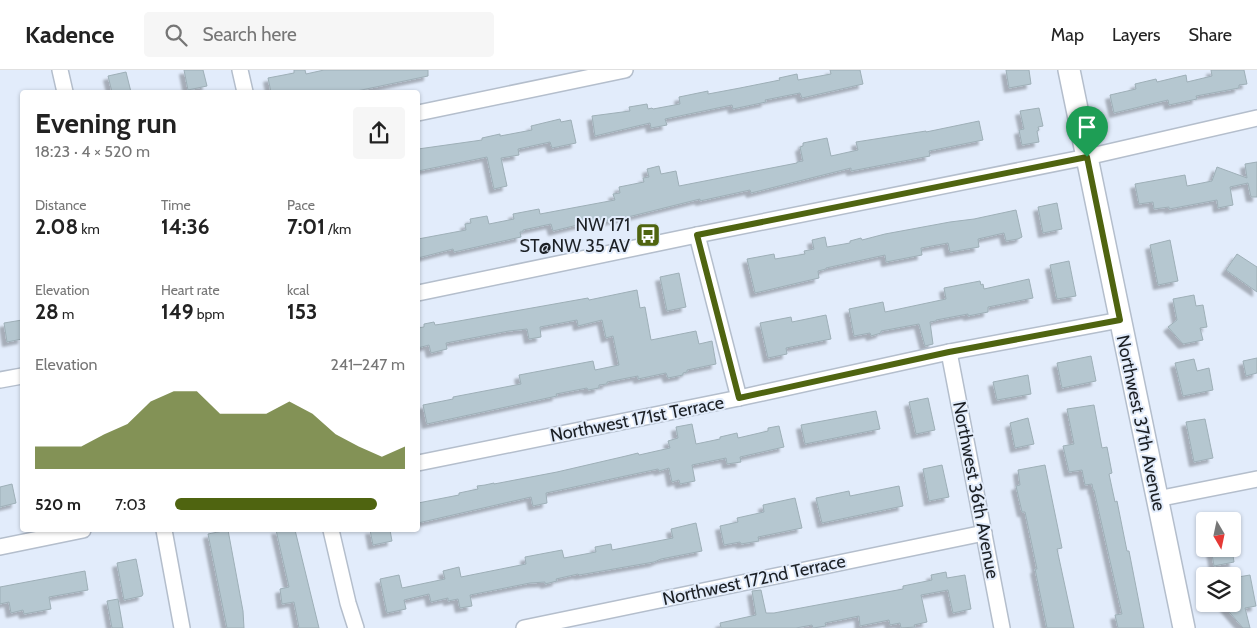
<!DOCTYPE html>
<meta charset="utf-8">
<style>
body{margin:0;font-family:Cabin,sans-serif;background:#f6f6f6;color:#222;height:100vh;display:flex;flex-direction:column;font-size:19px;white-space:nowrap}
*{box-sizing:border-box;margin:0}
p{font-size:16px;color:#767676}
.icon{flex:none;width:28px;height:28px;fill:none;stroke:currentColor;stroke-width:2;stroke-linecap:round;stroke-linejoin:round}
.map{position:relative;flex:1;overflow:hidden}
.details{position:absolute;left:20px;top:20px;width:400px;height:442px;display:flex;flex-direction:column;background:#fff;border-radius:5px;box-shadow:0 1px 4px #0004}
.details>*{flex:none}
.needle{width:32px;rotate:171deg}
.controls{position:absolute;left:1196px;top:442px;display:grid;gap:10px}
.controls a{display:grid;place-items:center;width:45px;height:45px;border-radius:5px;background:#fff;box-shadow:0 1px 4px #0004;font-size:25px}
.pin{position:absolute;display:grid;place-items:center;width:42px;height:42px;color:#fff;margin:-51px -21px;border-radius:50% 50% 50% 0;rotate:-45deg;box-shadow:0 0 5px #0007}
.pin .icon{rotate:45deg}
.round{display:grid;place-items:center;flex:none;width:52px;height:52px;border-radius:5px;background:#f6f6f6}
.headline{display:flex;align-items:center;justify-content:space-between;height:85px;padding:0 15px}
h1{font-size:28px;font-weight:800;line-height:38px}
.stats{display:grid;grid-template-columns:repeat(3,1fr);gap:8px;height:85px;padding:5px 15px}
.stats div{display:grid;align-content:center}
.stats b{font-size:21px;font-weight:800}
.stats small{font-size:14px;font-weight:400}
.stats p{font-size:14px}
.chart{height:140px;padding:10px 15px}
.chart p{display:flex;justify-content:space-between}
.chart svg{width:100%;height:90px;margin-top:5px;fill:#4f6410;opacity:.7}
ul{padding:0 15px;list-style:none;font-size:16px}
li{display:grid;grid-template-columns:80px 60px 1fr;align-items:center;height:38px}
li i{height:12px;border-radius:6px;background:#4f6410}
header{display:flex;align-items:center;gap:30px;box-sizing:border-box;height:70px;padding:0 25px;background:#fff;border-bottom:1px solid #e0e0e0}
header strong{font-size:24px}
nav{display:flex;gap:28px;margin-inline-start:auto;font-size:18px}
.search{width:350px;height:45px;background:#f6f6f6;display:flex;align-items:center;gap:12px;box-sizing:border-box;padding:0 18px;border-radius:5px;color:#767676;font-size:19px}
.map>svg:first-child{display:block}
.building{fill:#b5c7d0;stroke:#9eafb7;filter:url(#shadow)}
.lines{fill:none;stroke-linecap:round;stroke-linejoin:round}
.street-casing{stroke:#b4becc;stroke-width:18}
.secondary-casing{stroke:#b4becc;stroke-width:24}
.street{stroke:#fff;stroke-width:15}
.secondary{stroke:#fff;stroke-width:21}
.route-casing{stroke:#fff;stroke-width:10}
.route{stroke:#4f6410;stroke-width:6}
.labels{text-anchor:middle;stroke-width:4;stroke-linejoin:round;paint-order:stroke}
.poi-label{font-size:18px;fill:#1c2025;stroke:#e2ecfb;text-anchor:end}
.street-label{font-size:18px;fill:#1c2025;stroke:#e2ecfb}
</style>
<header>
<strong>Kadence</strong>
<div class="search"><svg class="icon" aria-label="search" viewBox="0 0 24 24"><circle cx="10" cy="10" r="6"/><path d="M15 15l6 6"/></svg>Search here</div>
<nav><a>Map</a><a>Layers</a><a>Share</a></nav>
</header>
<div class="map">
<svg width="1257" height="558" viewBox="0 0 1257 558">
<defs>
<filter id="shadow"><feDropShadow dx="-4.5" dy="4.5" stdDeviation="1" flood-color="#0004"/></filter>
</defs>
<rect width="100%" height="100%" fill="#e2ecfb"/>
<!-- building -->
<g class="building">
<path d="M184 0H203L207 16 188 20Z"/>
<path d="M294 0H305L306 4 324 0H428V6L352 22H271L268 8 294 3Z"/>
<path d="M830 0H860L863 14 802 28 800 23 765 30 766 32 733 39 732 35 665 49 667 55 651 58 650 53 595 66 592 46 630 41 629 37 647 34 648 39 652 38 653 39 680 34 679 27 708 21V24L740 18 780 10 779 8 797 4 798 10 831 4Z"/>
<path d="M1006 0H1029L1031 14 1009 18Z"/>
<path d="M1211 0H1244L1247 14 1239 15V18L1196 26 1197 29 1169 35 1168 30 1114 43 1110 25 1136 19 1135 14 1156 9 1157 12 1186 5 1187 12 1212 6Z"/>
<path d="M126 2 131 22H112L108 6Z"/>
<path d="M1039 38 1043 56 1038 57 1039 60 1037 61 1039 72 1022 75 1019 60 1024 59 1020 41Z"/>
<path d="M560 49 561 52 571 50 576 73 552 78 550 72 518 79 519 85 501 88 507 116 494 119 487 87 418 101V79L482 70V68L500 64V66L532 60 531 56Z"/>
<path d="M979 51 983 70 929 81 930 86 851 101V98L751 123 750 120 700 131V129L632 146 602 152V149L553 161 551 154 523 160V162H520L521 167 454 182 453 179 418 188V169L466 160 465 154 471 153 470 149 487 146 489 154 514 149 513 144 539 139 540 144 615 130 613 124 620 123 619 117 644 112 643 108 649 107 647 99 659 96 661 104 676 101 679 116 797 93V92L803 91 800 77 803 76V73L827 68 831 86 858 80 856 72 926 61V62Z"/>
<path d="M1257 92V127H1251L1248 113 1230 117 1233 135 1218 138 1217 130 1169 139V137L1154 139 1153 132 1139 134 1135 114 1185 105 1187 116 1212 111 1217 97 1247 108 1245 94Z"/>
<path d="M1057 133 1062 159 1043 163 1038 137Z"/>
<path d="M1016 140 1022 167 1018 169 1006 171 1004 163 978 169 979 177 950 182 948 173 921 178 922 185 886 192 885 185 826 198V199L818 201 819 208 755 223 747 189 774 184 775 189 805 184 804 181 814 179 812 170 825 167 827 177 850 173V171L861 168 862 170 885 164 950 152 974 149Z"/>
<path d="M1170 170 1178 211 1158 215 1150 175Z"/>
<path d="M1237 184 1257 197V222L1226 200Z"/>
<path d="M1069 191 1076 226 1057 229 1050 195Z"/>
<path d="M679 203 686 237 667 241 660 207Z"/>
<path d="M1029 209 1033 228 988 237V242L968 246V244L936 250V251L930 252 933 274 925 276 919 254 881 261V263L871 266 870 263 854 266 849 239 883 232 885 242 946 229 944 218 980 211 981 215 983 214 984 219Z"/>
<path d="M637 220 640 238 645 237 651 270 696 261 699 274 712 271 716 294 687 300V302L683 303V305L668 308 666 303 638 309V306L607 312V314L599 315V318L588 320 587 318 556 324 557 326 427 354 423 335 453 329V327L521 314 519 305 593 291 595 300 619 295 613 266 606 268 602 250 578 256 577 250 540 257 541 267 529 269 527 259 509 261 446 273 447 279 431 283 429 275 418 278V258L424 257V254L434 252 435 255 442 254 588 228 589 230Z"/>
<path d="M1194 225 1196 236 1203 235 1207 257 1200 258 1203 270 1183 274 1168 257 1177 250 1173 229Z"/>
<path d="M826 245 831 269 786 278 787 284 768 288 760 253 791 247 792 252Z"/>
<path d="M22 250V269L7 272 4 253Z"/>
<path d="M1091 286 1096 311 1062 318 1057 293Z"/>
<path d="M1257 288V303L1246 306 1243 291Z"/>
<path d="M1194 289 1197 301 1209 298 1213 320 1183 326 1175 293Z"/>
<path d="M1028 305 1031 324 997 330 993 312Z"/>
<path d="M928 328 935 360 916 364 909 332Z"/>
<path d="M1094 335 1102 378 1107 377 1112 403 1109 404 1115 432 1117 431 1127 481H1129L1144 558H1118L1115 545 1122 544 1094 420H1093L1092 414 1085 415 1082 400 1069 402 1063 376 1074 374 1067 339Z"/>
<path d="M876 341 880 359 805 374 801 355Z"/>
<path d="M1028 348 1034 374 1015 378 1010 353Z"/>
<path d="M1205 349 1213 388 1194 392 1186 352Z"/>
<path d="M692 354 696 374 720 369V367L737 363 738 368 768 361V358L779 356 784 377 740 387 741 392 727 394 726 388 692 395 695 411 680 414 679 410 672 412 669 398 659 401 658 399 546 423 547 433 533 436 531 427 418 453V433L459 425V423L478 419 477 416 485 415 494 413V414L557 402 626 386 638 383 639 385 670 378 668 371 678 368 676 357Z"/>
<path d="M942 395 949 427 929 431 923 399Z"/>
<path d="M1045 395 1062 478 1057 479 1074 558H1047L1035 499H1037L1025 442H1022L1016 416 1020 415 1018 400Z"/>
<path d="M12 414 16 433 0 437V417Z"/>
<path d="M899 416 903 436 822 453 816 428 849 421 850 426Z"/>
<path d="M795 428 802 458 758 467 759 471 741 474 740 472 724 475 720 456 738 452 737 448 764 442 763 435Z"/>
<path d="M696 453 702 481 661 489 654 492 579 505 578 504 556 509 557 511 545 514V512L530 513 470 525 472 536 460 538 458 529 448 531V528L431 532 429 524 404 530 406 539 387 543 380 509 399 505 402 518 445 509 443 501 459 497 461 507 526 494 525 487 562 480 564 488 596 482 595 477 611 474 612 480 673 468 671 459Z"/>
<path d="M228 460 243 541 244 558H227L208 464Z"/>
<path d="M276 460H295L319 558H299L294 532 282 534 280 519 289 517Z"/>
<path d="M370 460H390L392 471 373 475Z"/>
<path d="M1211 479H1232L1234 492 1214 496Z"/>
<path d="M136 489 143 524 142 526 124 530 117 493Z"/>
<path d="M85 501 88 520 49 527 51 539 24 544 23 540 11 543 9 532 0 534V517Z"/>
<path d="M946 502 947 508 965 505 971 539 953 543 948 520 921 525 927 552 914 555 915 557 901 558 900 553 890 555 889 550 860 556 859 546 825 553 826 556 813 558 812 555 796 558H721L720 553 756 545 752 521 761 520 766 543H774L903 519V516L932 510 931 505Z"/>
<path d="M1250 505 1256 536 1245 538 1250 558H1243L1224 536 1227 534H1232V508Z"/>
<path d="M118 529 123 558H112L107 531Z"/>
</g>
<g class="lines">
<defs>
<g id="street">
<path d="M60 0 65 22"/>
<path d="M240 0 245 22"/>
<path d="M418 43 625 0"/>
<path d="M697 165 739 328"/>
<path d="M418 223 697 165 1087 87 1257 48"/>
<path d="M949 282 1002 558"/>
<path d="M0 310 22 306"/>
<path d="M418 393 739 328 949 282 1120 250"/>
<path d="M1157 429 1257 409"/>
<path d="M164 460 182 558"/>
<path d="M331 460 348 533 356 558"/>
<path d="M0 477 83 460"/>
<path d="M524 558 984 463"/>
</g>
<path id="secondary" d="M1069 0 1184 558"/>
</defs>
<!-- street casing -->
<use href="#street" class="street-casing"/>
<!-- secondary casing -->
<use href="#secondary" class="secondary-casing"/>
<!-- street -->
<use href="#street" class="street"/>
<!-- secondary -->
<use href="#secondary" class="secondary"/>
</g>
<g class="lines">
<defs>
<path id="route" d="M1087 87 1120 250 949 282 739 328 697 165Z"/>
</defs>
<!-- route casing -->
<use href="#route" class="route-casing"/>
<!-- route -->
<use href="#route" class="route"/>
</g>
<!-- icons -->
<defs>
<symbol id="bus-square" viewBox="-11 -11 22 22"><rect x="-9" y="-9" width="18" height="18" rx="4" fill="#4f6410" stroke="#e2ecfb"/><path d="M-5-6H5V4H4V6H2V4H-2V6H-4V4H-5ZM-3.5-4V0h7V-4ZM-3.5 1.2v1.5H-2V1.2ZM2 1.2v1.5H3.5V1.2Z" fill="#fff"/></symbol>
</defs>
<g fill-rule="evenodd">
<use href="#bus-square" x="634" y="151" width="28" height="28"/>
</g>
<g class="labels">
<!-- poi labels -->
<g class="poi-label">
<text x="630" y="161">NW 171<tspan x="630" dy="21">ST@NW 35 AV</tspan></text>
</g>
<!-- street labels -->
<g class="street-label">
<text transform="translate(637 349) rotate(-11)" y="6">Northwest 171st Terrace</text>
<text transform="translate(1141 353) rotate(78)" y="6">Northwest 37th Avenue</text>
<text transform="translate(976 420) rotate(79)" y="6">Northwest 36th Avenue</text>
<text transform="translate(754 510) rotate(-12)" y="6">Northwest 172nd Terrace</text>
</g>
</g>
</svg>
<div class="controls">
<a><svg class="needle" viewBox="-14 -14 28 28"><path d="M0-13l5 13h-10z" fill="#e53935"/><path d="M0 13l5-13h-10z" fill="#767676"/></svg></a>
<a><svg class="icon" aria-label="layers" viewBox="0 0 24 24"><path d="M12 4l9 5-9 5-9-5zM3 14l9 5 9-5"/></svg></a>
</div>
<div class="pin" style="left:1087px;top:87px;background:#1e9e55"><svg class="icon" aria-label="arrive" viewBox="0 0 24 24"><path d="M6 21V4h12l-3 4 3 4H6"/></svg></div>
<section class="details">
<div class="headline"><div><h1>Evening run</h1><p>18:23 · 4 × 520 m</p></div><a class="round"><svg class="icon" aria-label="share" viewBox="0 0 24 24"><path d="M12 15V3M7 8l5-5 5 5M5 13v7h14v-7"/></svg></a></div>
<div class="stats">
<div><p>Distance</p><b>2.08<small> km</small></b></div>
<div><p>Time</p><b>14:36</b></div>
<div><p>Pace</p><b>7:01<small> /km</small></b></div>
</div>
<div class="stats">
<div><p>Elevation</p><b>28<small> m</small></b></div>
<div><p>Heart rate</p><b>149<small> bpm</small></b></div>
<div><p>kcal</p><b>153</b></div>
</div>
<div class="chart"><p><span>Elevation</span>241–247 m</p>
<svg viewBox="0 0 160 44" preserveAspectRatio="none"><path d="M0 44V33L10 33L20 33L30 27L40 22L50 11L60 6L70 6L80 17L90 17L100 17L110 11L120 17L130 27L140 33L150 38L160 33V44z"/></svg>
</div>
<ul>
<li><b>520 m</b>7:03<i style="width:88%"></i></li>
</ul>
</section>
</div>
